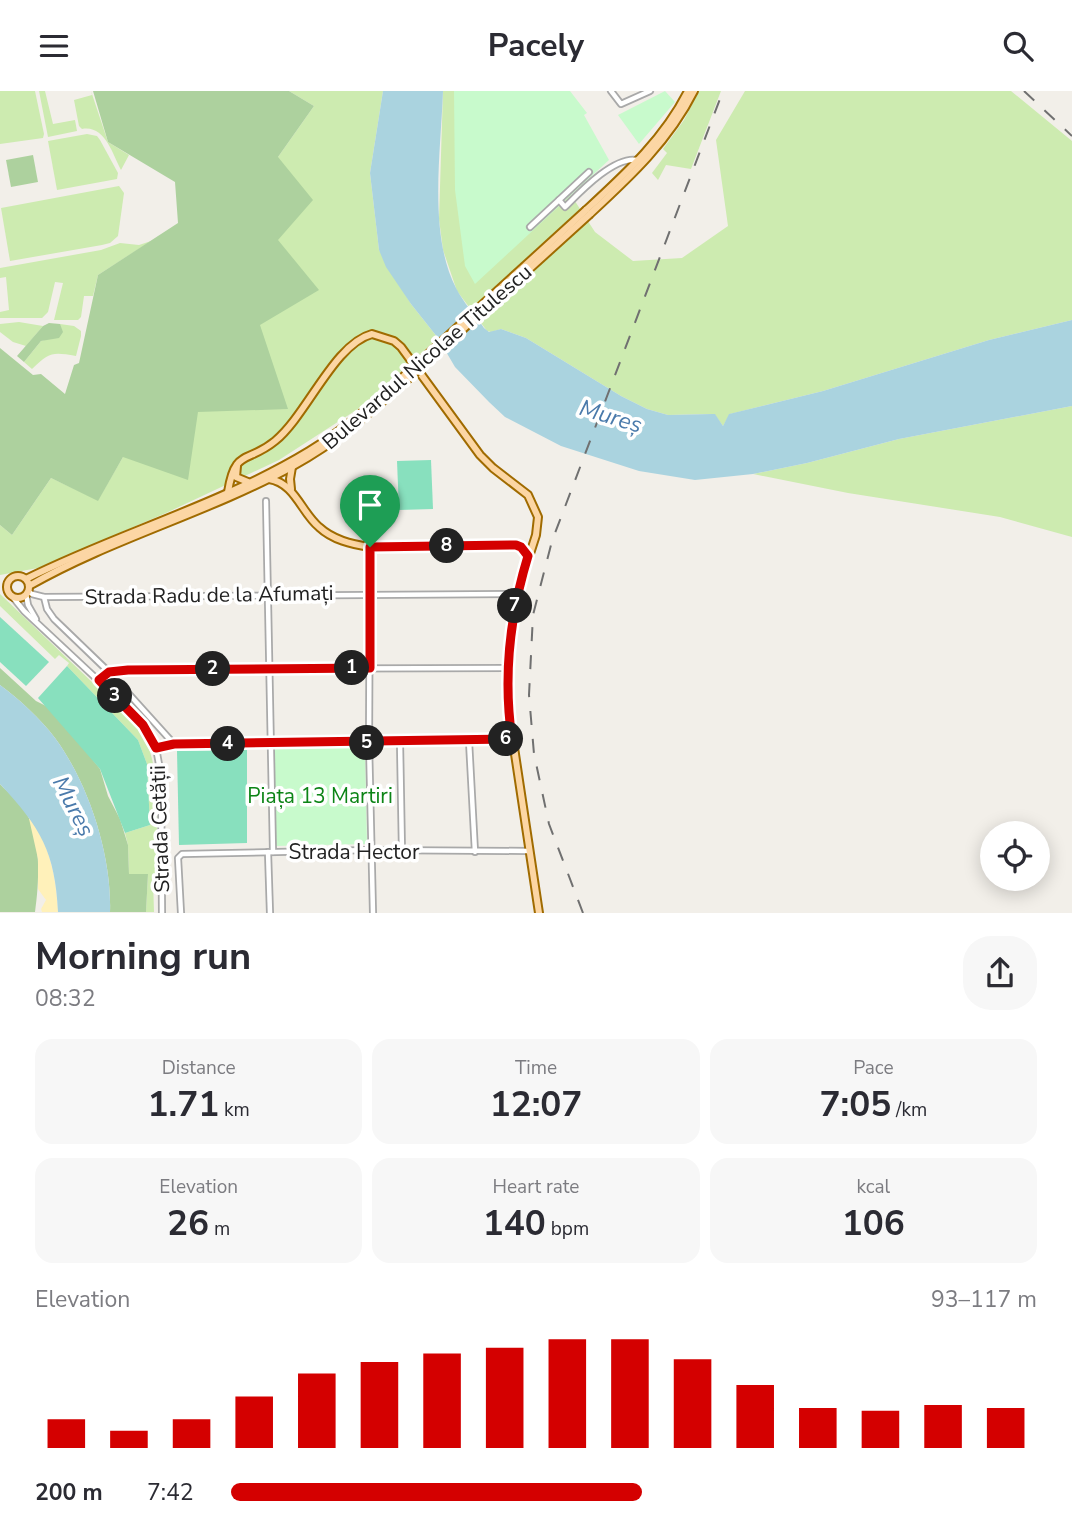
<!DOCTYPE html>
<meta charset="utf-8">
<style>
body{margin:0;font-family:"Nunito Sans",sans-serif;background:#f7f7f7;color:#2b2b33;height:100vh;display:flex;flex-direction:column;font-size:26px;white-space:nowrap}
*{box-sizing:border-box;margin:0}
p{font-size:23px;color:#7c7c81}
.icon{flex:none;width:38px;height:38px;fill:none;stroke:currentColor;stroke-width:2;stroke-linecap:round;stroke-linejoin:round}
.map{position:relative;height:822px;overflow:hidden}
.sheet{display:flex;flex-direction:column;background:#fff;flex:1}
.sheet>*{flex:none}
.buttons{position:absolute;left:980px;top:730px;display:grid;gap:14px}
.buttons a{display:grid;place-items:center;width:70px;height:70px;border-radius:50%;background:#fff;box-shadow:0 4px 18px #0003;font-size:35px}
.pin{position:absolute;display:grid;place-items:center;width:60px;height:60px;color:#fff;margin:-72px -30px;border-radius:50% 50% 50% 0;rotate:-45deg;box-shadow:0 0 7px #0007}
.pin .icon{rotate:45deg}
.km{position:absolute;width:35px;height:35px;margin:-18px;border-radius:50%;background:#222;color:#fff;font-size:19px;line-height:35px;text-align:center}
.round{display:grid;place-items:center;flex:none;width:74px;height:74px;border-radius:28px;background:#f7f7f7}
.head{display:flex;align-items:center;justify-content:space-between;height:119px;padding:0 35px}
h1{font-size:38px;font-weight:700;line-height:52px}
.metrics{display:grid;grid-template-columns:repeat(3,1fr);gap:10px;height:119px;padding:7px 35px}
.metrics div{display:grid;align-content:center;border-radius:18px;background:#f7f7f7;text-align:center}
.metrics b{font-size:35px;font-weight:700}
.metrics small{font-size:19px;font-weight:400}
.metrics p{font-size:19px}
.chart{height:196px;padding:14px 35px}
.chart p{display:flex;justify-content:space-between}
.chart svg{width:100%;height:126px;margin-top:7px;stroke:#d40000;stroke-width:6}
ul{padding:0 35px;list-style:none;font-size:23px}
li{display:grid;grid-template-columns:112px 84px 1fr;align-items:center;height:52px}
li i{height:18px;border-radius:9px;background:#d40000}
header{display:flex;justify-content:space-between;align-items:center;height:91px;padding:0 35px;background:#fff;font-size:32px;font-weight:700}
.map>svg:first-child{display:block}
.grass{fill:#cdebb0}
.forest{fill:#add19e}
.sand{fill:#fff1ba}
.park{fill:#c8facc}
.pitch{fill:#88e0be}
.water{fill:#aad3df}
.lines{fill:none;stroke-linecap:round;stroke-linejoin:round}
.minor-casing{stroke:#a9a9a9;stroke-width:8}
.major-casing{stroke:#a06b00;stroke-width:10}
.minor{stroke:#fff;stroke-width:4.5}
.major{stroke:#fcd6a4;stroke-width:6}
.rail{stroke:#707070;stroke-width:2;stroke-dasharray:14 14;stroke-linecap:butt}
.major-bridge-casing{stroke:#a06b00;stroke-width:10;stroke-linecap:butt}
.major-bridge{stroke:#fcd6a4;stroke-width:6}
.route-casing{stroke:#fff;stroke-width:14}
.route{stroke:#d40000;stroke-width:9}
.labels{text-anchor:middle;stroke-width:7;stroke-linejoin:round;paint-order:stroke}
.street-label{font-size:21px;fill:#222;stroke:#fff}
.park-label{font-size:21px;fill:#0c8416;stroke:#fff}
.water-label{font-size:23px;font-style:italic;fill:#4a7aab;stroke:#fff}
</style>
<header><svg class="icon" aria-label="menu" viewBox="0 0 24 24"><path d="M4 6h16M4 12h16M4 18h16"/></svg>Pacely<svg class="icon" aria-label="search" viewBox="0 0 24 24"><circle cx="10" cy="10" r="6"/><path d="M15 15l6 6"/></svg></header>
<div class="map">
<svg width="1072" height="822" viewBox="0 0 1072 822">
<rect width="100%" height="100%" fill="#f2efe9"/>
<!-- grass -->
<g class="grass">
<path d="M0 0H35L44 43 43 47 0 53Z"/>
<path d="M39 0H45L53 33 75 29 77 40 48 46Z"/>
<path d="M91 0 108 51 129 64 121 79C112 62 105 34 82 38L79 35 74 9 92 4Z"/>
<path d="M289 0H383L370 82 379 159 411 213 438 247 364 314 279 369 166 422 38 477 0 484V434L12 444 51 387 98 409 123 366 198 321 260 234 278 149V66L314 15Z"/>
<path d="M443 0H554L571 104 595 141 633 170 682 167 728 135 716 49 745 0H1011L1072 50V229L989 249 823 300 730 323 723 335 715 324 712 323 668 324 647 318 621 305 526 247 501 238 491 241 487 240 457 200 443 159 439 128Z"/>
<path d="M699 0H721L691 78 666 74 658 89 652 82 667 62 663 58 684 29Z"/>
<path d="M87 43 97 45 100 49 118 82 117 88 57 99 48 50Z"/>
<path d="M119 95 124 102 118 145 110 152 102 154 10 170 1 117Z"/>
<path d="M151 150 98 184 93 205H84L81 226 78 229H54L63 192 55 191 48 221 42 227H0V221L9 219 6 186 0 187V177L101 159 120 152 139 154Z"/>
<path d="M19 231 43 235 26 255 13 251 0 241V233Z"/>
<path d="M60 233 74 235 81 240V245L76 265C52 261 50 261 32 278L24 271 41 250 51 247Z"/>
<path d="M1072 315V446L1000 426 848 402 753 383 807 372 899 348Z"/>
<path d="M0 503 118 616C128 627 140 637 146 651 162 682 156 747 157 783L153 789 154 821H146L148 783H129L128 754 125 742 150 734 147 673 138 649 67 575 69 572 59 564 55 568 0 515Z"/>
</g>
<!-- forest -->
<g class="forest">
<path d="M93 0H289L314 15 278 66 313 109 278 149 319 199 260 234 288 318 198 321 188 389 123 366 98 410 51 387 12 444 0 434V257L33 284 41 283 65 303 74 274 79 272 98 184 178 132 175 91 108 51Z"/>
<path d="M33 64 38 91 11 96 6 69Z"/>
<path d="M49 232 60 233 63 241 59 247 41 250 24 271 17 265 43 235Z"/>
<path d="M0 577 36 610 52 618 100 678 108 705 120 728 128 754 129 783H148L146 821H110C112 765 89 693 55 647 40 627 20 609 0 594Z"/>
<path d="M0 693C8 702 20 711 26 722 42 746 39 795 35 821H0Z"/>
</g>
<!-- sand -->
<path class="sand" d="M28 723C50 754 56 785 58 821H42L41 818 46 809 38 798V768Z"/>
<!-- park -->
<g class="park">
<path d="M454 0H570L587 22 584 24 609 69 475 193 465 175 455 99Z"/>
<path d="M665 0 675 11 639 53 618 24Z"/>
<path d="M365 655 367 753 275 755V658Z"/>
</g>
<!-- pitch -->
<g class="pitch">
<path d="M431 369 433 418 399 419 397 370Z"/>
<path d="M0 526 49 571 26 595 0 571Z"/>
<path d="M67 575 138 649 147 673 150 734 125 742 100 678 38 607Z"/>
<path d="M247 659V752L179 754 177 660Z"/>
</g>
<!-- water -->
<g class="water">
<path d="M383 0H443C441 60 428 143 456 197 463 211 475 224 484 237L489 241 501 238 526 247 621 305 647 318 668 324 712 323H715L723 335 729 323 823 300 989 249 1072 229V315L899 348 807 372 753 383 695 389 639 380 561 355 505 326 489 311 455 276 438 247 411 213 386 176 379 159 370 82Z"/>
<path d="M0 594C20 609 40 627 55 647 89 693 112 765 110 821H58C55 761 41 737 0 693Z"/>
</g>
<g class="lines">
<defs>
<g id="minor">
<path d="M611 0 621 13 650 0"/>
<path d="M589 81 559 109 565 116C580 101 614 65 637 69"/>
<path d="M530 136 559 109"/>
<path d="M266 410 273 761"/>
<path d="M370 456 369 652 373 822"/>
<path d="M28 500 32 503 44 506 517 503"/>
<path d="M26 503 28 514 36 528"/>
<path d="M11 504 24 520 130 619 143 634 156 657 161 684 162 822"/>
<path d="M44 506 47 518 54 528 109 581 174 653"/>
<path d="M99 589 109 581 128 578 508 577"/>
<path d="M469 650 475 761"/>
<path d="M400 651 402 761"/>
<path d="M156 657 174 653 512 648"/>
<path d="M268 761 270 822"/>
<path d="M181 822 178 767 182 763 371 759 529 760"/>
</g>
<g id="major">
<path d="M586 119C625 83 664 48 688 0"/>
<path d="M590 123C630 86 669 50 694 0"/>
<path d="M237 375 236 386 248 391"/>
<path d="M269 388C295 392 301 421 319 436 333 449 351 453 370 456L516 454 521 456 528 465"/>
<path d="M291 398 290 388 292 376"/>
<path d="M228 401C235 357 247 373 275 350 307 324 334 253 372 243L394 250 401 256 480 364 493 377 528 404 538 426 536 444 517 503 508 577 507 610 539 822"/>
<circle cx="18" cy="496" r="11"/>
<path d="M26 488C118 442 220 414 309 360 344 339 375 311 405 284"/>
<path d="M29 495C113 447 208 422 293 375 336 352 372 320 408 288"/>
</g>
</defs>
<!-- minor casing -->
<use href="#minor" class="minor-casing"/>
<!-- major casing -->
<use href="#major" class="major-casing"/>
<!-- minor -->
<use href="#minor" class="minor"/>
<!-- major -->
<use href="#major" class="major"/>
<!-- rail -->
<g class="rail">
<path d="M1024 0 1072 45"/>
<path d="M583 822 549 733 534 663 529 604 533 524 552 450 723 0"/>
</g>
<defs>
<g id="major-bridge">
<path d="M405 284 586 119"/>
<path d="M408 288 590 123"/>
</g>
</defs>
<!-- major-bridge casing -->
<use href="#major-bridge" class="major-bridge-casing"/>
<!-- major-bridge -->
<use href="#major-bridge" class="major-bridge"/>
</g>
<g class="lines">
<defs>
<path id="route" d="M516 454 521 456 528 465C510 524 503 587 512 648L174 653 156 657 143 634 99 589 109 581 128 579 370 577V456Z"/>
</defs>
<!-- route casing -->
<use href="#route" class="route-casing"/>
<!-- route -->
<use href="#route" class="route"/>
</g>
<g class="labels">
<!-- street labels -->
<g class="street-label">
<text transform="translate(427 266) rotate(-41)" y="7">Bulevardul Nicolae Titulescu</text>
<text transform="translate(209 504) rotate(-1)" y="7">Strada Radu de la Afumați</text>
<text transform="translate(160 738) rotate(-92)" y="7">Strada Cetății</text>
<text x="354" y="768">Strada Hector</text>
</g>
<!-- park labels -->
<g class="park-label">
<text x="320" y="712">Piața 13 Martiri</text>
</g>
<!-- water labels -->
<g class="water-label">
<text transform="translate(611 325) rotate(17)" y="8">Mureș</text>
<text transform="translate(74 715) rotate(63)" y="8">Mureș</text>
</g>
</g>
</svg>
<div class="buttons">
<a><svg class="icon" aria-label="locate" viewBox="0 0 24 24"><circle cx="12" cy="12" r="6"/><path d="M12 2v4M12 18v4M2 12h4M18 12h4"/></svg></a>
</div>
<div class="pin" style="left:370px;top:456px;background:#1e9e55"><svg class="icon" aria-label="arrive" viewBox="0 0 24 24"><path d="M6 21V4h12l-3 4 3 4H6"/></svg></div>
<b class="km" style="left:352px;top:577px">1</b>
<b class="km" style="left:213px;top:578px">2</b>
<b class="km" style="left:115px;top:605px">3</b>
<b class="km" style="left:228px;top:653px">4</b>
<b class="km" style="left:367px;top:652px">5</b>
<b class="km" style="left:506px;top:648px">6</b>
<b class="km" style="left:515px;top:515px">7</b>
<b class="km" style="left:447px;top:455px">8</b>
</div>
<section class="sheet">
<div class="head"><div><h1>Morning run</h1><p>08:32</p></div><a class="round"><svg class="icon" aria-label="share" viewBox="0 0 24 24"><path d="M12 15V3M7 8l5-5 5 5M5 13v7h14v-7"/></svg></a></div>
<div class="metrics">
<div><p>Distance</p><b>1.71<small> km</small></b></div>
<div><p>Time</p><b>12:07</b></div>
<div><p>Pace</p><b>7:05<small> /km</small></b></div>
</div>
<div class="metrics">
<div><p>Elevation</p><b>26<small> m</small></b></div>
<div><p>Heart rate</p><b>140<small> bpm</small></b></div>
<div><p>kcal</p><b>106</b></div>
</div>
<div class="chart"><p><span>Elevation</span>93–117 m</p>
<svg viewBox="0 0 160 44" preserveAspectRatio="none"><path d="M5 44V34M15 44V38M25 44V34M35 44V26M45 44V18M55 44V14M65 44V11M75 44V9M85 44V6M95 44V6M105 44V13M115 44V22M125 44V30M135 44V31M145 44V29M155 44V30"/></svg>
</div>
<ul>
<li><b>200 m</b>7:42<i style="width:51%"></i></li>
</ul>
</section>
